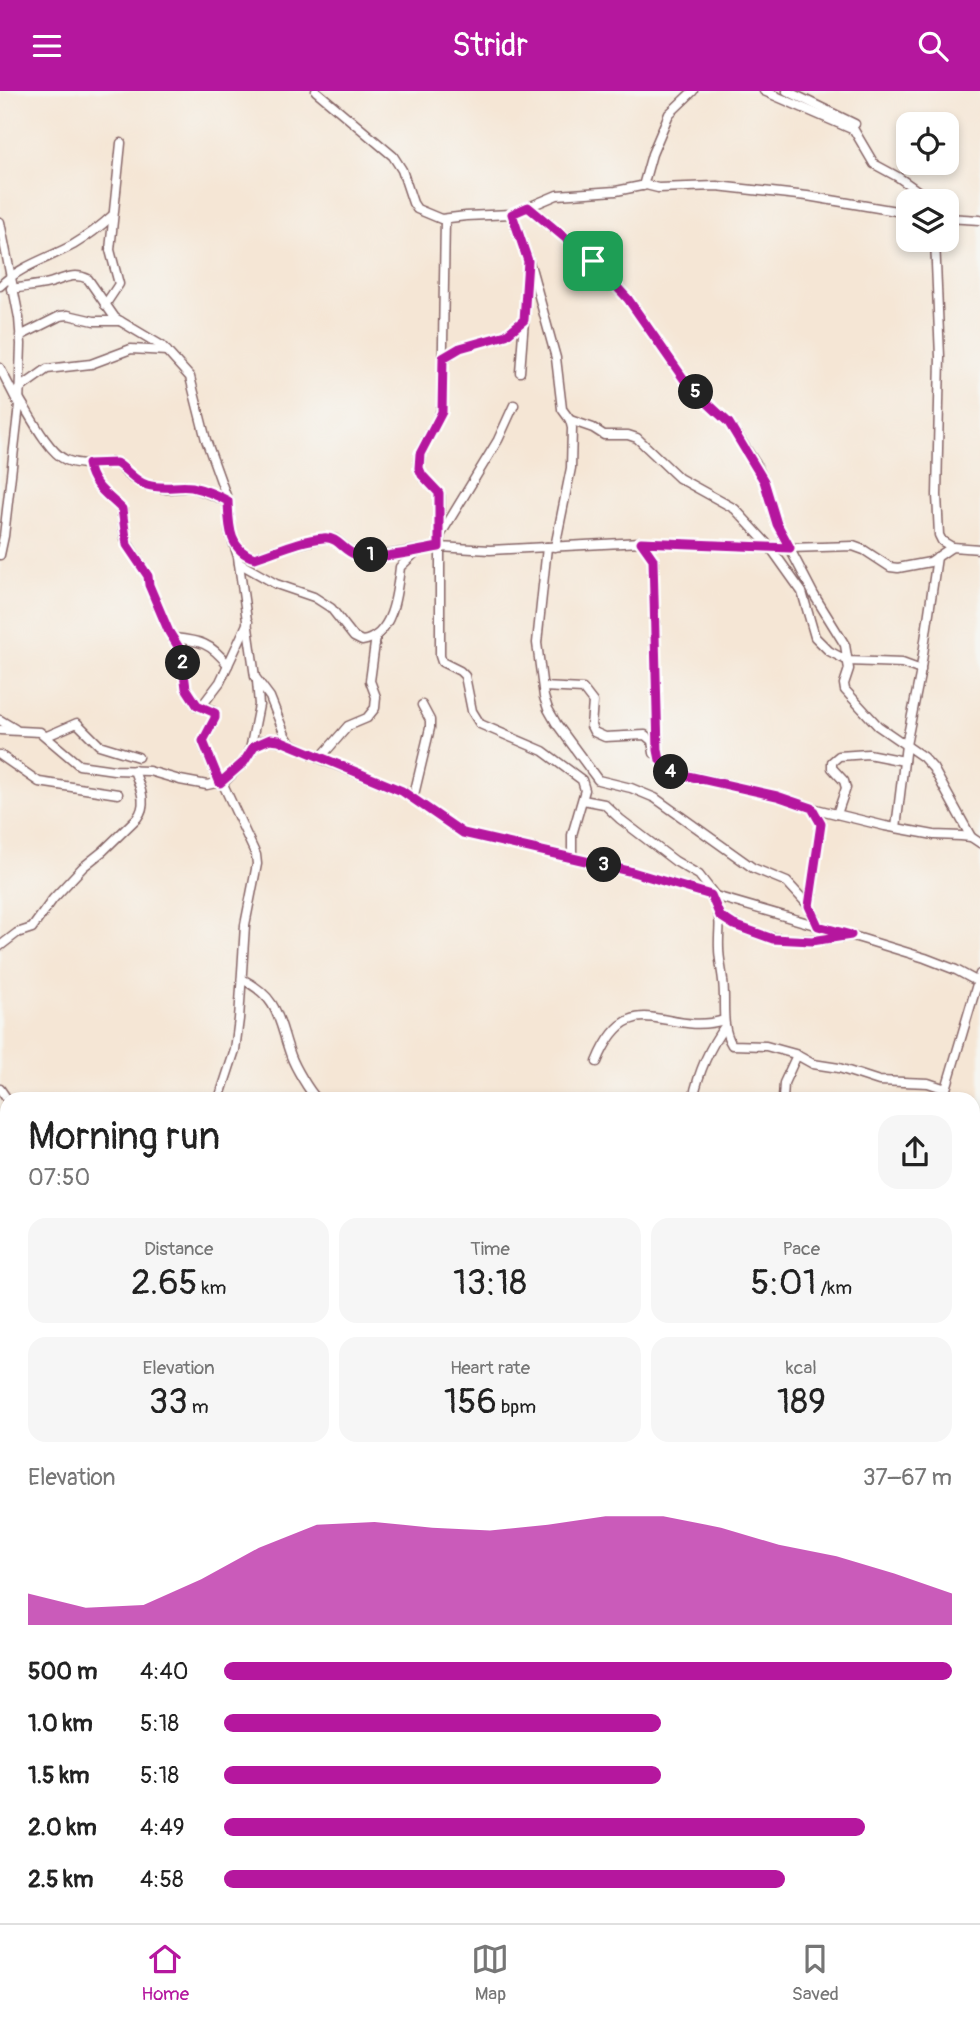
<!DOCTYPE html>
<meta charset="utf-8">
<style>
body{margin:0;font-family:Pangolin,sans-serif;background:#f6f6f6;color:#222;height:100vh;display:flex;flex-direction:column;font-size:26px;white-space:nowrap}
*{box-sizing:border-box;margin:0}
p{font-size:23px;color:#767676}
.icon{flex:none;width:38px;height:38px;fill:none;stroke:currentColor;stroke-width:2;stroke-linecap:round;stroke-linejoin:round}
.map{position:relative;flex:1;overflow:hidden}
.details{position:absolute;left:0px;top:1001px;width:980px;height:831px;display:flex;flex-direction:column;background:#fff;border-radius:21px 21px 0 0;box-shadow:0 4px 10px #0003}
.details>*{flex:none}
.controls{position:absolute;left:896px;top:21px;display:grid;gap:14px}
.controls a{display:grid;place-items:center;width:63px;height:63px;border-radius:14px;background:#fff;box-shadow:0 4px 10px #0003;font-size:35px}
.pin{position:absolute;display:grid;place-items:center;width:60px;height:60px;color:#fff;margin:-30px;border-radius:14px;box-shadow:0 4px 10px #0006}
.km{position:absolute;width:35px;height:35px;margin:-18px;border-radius:50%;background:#222;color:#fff;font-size:19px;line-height:35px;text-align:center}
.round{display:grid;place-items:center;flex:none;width:74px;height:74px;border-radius:21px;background:#f6f6f6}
.overview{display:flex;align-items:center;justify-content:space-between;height:119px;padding:0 28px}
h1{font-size:38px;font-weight:600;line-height:52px}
.metrics{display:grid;grid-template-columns:repeat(3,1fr);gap:10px;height:119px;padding:7px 28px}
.metrics div{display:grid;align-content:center;border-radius:18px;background:#f6f6f6;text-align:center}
.metrics b{font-size:35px;font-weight:600}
.metrics small{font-size:19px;font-weight:400}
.metrics p{font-size:19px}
.chart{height:196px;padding:14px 28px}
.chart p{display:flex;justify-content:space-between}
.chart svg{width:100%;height:126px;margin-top:7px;fill:#b5179e;opacity:.7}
ul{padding:0 28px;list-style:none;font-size:23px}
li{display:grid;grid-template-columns:112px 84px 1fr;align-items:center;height:52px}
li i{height:18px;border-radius:9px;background:#b5179e}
header{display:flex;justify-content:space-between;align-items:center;height:91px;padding:0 28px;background:#b5179e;color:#fff;font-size:32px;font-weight:600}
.dock{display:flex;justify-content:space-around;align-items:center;height:98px;border-top:2px solid #e0e0e0;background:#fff;font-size:19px;color:#767676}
.dock a{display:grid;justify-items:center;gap:4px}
.dock .current{color:#b5179e}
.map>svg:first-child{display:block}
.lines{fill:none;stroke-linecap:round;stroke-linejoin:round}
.minor-casing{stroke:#866566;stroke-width:11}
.minor{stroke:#fff;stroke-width:8}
.route-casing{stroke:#fff;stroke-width:14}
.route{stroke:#b5179e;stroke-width:9}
</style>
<header><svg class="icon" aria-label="menu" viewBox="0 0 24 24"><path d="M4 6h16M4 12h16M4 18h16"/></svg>Stridr<svg class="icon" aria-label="search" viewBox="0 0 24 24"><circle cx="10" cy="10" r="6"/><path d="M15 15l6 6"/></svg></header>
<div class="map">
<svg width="980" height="1832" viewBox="0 0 980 1832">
<rect width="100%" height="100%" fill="#f6f6f2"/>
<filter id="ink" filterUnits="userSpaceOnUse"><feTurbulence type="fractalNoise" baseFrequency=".0143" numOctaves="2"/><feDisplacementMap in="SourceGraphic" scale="14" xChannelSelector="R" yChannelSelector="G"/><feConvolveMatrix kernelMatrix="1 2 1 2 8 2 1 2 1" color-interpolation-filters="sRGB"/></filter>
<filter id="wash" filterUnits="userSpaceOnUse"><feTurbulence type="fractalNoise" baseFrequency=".00686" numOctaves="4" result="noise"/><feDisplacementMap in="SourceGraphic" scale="28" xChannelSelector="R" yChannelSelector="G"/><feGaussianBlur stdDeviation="1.57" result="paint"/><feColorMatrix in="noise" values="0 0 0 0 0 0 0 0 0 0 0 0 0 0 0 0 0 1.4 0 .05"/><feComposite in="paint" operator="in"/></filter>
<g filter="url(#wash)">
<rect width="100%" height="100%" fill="#f5e6d5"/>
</g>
<g filter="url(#ink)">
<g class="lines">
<defs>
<g id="minor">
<path d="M316 0 393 65 402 79 413 112 417 118 441 128 466 125 512 123 557 104 616 100 646 94 658 97 717 95 807 105 908 122"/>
<path d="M764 0 854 39 874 73 898 86 932 110"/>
<path d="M787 0 855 33"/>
<path d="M643 95 652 63 669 23 693 0"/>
<path d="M528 116 593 170 628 208 688 294 729 332 756 373 764 390 777 433 814 504 845 554 849 578 844 593 845 599 878 635 923 666 933 677 971 746"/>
<path d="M512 123 532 180 556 267 562 318 570 329 572 337 571 377 555 456"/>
<path d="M947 127 980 129"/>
<path d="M445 128 442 314C440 336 415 356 419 378 422 390 436 394 440 405V565L442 571 460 580 465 585 472 620 480 633 543 660 582 689 585 699 572 744V767"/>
<path d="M0 131 19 227 21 253 19 314 4 445 0 464"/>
<path d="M935 149 940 266 937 404 939 444 942 450 952 456"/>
<path d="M0 195C20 175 49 167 73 154 88 145 101 135 113 124"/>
<path d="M11 198C23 196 34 195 45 193 61 190 72 180 88 188L115 227 162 255 190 286 206 349 228 410 230 440 238 466 255 586 270 606 285 644 290 652"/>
<path d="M105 214 119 193 110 159 121 52"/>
<path d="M20 245 60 225 68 224 94 230H120"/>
<path d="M443 267 460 257 506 244 524 229"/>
<path d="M0 277 18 312"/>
<path d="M520 281 528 177"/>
<path d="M19 298 47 278 91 273 131 258 167 260"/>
<path d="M19 307C29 323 49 362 66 369 82 376 100 371 116 372L130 385 147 394 167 398 192 396 228 410"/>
<path d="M570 329 593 337 604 344H628L637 347 679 387 735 418 770 456 802 501 815 546 829 560 848 570 902 572 921 579"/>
<path d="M88 373C92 396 107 403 122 418L125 448 147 484 149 494 169 541 181 560 186 596 197 615 208 617 215 622V627L203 652 220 692"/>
<path d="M441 443 498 349 514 314"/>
<path d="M641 451 653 468 658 659 660 669 666 679 777 705 812 717 885 735 934 744 961 745 971 746 980 752"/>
<path d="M235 454 244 463 255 467 279 458 323 447 335 448 351 461 365 464 392 463 439 456 490 459 641 451 790 457 853 455 864 459 890 476 898 477 930 471 952 456 980 458"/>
<path d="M547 456 537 552 544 606 548 618 556 632 598 689 631 697 655 707 753 777 787 791 809 815 818 835"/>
<path d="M239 472 276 493 314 506 331 517 354 546 362 550C393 546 397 502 400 476L416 461"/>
<path d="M173 547C200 550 210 551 228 574"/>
<path d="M543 596 583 598 593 611 591 635 594 641 605 646 645 644 652 650 654 662"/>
<path d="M201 616 220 591 248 531"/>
<path d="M0 629 15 638"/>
<path d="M0 639 40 641 79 674 114 679 149 680 180 689 207 694 225 690 244 671 254 655 261 650 269 648 290 652 326 670 402 700 463 742 629 780 863 848 925 867 956 879 980 892"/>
<path d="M47 645 77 632 99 654 138 666"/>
<path d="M250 659 259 614 257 590"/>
<path d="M0 664 39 691 118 703"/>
<path d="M321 666 348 635 367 627 375 617 376 606 370 590 376 545"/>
<path d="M413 708 430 637V629L422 614"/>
<path d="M583 709 604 713 620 728 675 770 699 784 716 806"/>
<path d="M837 723 846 697 844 690 832 677V671L839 665 868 663 904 670"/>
<path d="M896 737 906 654 920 584 937 466"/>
<path d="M711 804C724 829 718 833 719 857 719 868 722 879 723 890 726 911 720 935 732 954L766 955 795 963 813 973 839 977 879 990 928 992 946 998"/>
<path d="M809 815 821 733 812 717"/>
<path d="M720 825C764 853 798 852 848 845"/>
<path d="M0 855 17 842 32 837 53 808 83 776 103 760 137 727C149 712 139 695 134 679"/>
<path d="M242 888C281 908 278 930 291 965 295 976 309 1000 317 1008"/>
<path d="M597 971C630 890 666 947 724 929"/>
<path d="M0 998 7 1008"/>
<path d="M219 1008 235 959 239 928 245 834 257 773 256 764 222 691"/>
<path d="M693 1008C699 980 708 958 725 935"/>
<path d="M783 1008 784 992 797 964"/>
<path d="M943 1008 980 883"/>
<path d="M973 1053 980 1039"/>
<path d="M973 1097H980"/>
<path d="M0 1152 7 1156"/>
<path d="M0 1282H7"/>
<path d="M0 1393 7 1398"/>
<path d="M980 1445 977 1455 980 1463"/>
<path d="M973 1585 980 1590"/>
<path d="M0 1810 7 1818"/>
<path d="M13 1825 17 1832"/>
<path d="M685 1825 693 1832"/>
<path d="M40 1832 46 1825"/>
<path d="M513 1832V1825"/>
<path d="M709 1832 711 1825"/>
</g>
</defs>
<!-- minor casing -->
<use href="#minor" class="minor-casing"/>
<!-- minor -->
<use href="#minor" class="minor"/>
</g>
</g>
<g class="lines" filter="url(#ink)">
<defs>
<path id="route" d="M528 116 593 170 628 208 688 294 729 332 764 390 777 433 790 457 641 451 653 468 658 659 660 669 670 681 777 705 812 717 821 733 809 815 818 835 851 844 812 850 773 848 734 834 720 825 711 804 629 780 463 742 402 700 279 649 270 648 254 655 244 671 220 692 203 650 215 627V622L197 614 186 597 181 560 169 541 149 494 148 485 127 454 122 418C107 403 92 395 88 373L116 372C128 379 134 390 147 394 163 399 177 394 192 396 205 399 217 404 228 410 229 433 228 460 255 467 277 460 300 449 323 447 339 445 343 461 357 464 382 469 414 460 439 456V402L422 384 419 377 420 363 442 321 443 267 460 257 506 244 524 229 528 170 512 123Z"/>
</defs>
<!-- route casing -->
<use href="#route" class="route-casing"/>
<!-- route -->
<use href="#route" class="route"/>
</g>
</svg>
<div class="controls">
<a><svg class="icon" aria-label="locate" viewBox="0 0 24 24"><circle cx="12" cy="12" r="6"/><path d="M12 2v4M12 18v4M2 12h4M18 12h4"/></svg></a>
<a><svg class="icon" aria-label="layers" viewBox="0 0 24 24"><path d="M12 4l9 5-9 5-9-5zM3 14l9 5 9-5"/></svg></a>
</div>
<div class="pin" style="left:593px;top:170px;background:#1e9e55"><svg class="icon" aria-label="arrive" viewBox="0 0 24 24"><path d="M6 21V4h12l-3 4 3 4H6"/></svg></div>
<b class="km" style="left:371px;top:464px">1</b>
<b class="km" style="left:183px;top:572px">2</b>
<b class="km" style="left:604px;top:774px">3</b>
<b class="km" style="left:671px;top:681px">4</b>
<b class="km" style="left:696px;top:301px">5</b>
<section class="details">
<div class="overview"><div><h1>Morning run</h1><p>07:50</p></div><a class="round"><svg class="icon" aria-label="share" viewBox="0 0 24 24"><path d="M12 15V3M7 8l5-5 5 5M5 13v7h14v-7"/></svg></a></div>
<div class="metrics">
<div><p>Distance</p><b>2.65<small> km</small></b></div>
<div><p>Time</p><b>13:18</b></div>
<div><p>Pace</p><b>5:01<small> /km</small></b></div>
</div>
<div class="metrics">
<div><p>Elevation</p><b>33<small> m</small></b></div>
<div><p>Heart rate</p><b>156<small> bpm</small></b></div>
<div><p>kcal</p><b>189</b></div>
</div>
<div class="chart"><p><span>Elevation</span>37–67 m</p>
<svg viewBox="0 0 160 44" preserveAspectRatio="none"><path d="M0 44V33L10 38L20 37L30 28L40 17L50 9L60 8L70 10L80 11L90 9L100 6L110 6L120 10L130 16L140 20L150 26L160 33V44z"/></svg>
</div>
<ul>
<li><b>500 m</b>4:40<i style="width:100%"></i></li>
<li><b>1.0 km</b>5:18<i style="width:60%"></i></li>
<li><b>1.5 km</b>5:18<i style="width:60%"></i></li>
<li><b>2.0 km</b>4:49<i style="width:88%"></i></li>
<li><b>2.5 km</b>4:58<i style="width:77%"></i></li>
</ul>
</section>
</div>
<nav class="dock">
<a class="current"><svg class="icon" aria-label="home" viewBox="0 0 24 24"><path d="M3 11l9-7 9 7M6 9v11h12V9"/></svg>Home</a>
<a><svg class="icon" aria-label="map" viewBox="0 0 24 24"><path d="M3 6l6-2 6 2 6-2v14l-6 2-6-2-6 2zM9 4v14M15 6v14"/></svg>Map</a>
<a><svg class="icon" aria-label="saved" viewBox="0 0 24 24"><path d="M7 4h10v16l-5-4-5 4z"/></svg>Saved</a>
</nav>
